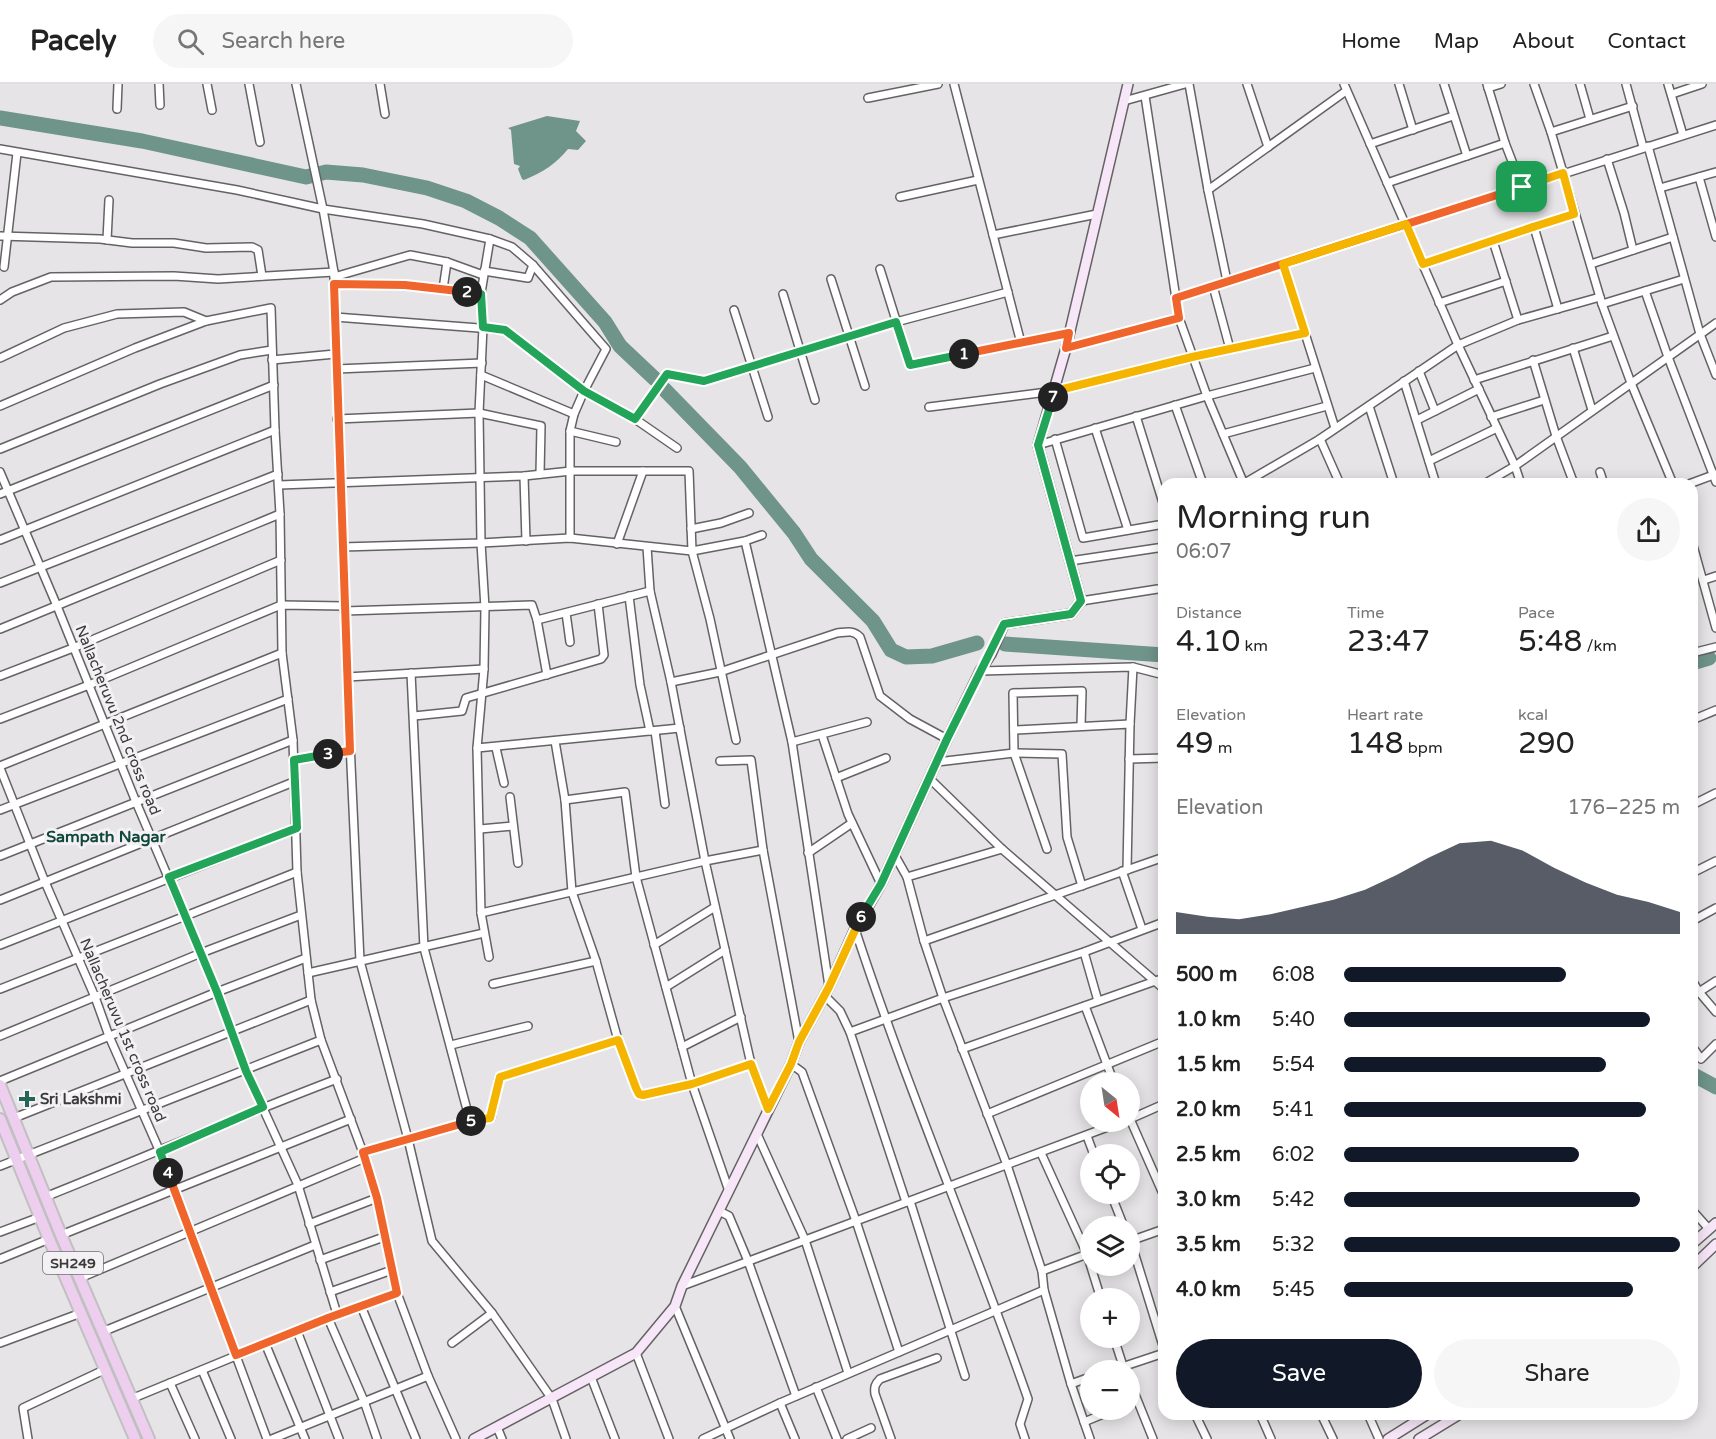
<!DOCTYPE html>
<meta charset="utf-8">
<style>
body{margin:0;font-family:"Varela Round",sans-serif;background:#f6f6f6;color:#222;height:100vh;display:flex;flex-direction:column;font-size:22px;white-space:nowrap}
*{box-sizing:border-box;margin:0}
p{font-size:20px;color:#767676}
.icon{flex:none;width:33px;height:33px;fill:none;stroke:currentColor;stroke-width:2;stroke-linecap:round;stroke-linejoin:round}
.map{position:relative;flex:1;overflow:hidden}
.panel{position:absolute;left:1158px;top:394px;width:540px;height:942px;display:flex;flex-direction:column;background:#fff;border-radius:18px;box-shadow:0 3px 15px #0003}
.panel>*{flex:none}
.needle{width:39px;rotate:150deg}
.fabs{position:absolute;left:1080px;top:988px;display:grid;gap:12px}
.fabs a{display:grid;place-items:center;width:60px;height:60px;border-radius:50%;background:#fff;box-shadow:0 3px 15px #0003;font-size:30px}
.pin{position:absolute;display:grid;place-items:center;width:51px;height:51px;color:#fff;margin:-26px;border-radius:12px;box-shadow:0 3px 9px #0006}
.km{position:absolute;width:30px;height:30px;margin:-15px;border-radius:50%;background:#222;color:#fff;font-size:16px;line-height:30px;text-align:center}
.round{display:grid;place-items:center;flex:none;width:63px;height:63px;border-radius:32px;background:#f6f6f6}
.headline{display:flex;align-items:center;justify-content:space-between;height:102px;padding:0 18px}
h1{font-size:33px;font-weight:600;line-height:45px}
.stats{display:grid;grid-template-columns:repeat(3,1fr);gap:9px;height:102px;padding:6px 18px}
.stats div{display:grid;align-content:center}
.stats b{font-size:30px;font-weight:600}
.stats small{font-size:16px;font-weight:400}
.stats p{font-size:16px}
.chart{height:168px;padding:12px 18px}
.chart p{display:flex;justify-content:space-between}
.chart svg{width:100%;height:108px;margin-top:6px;fill:#111827;opacity:.7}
.primary-button{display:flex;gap:12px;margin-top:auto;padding:12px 18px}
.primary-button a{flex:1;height:69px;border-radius:36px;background:#111827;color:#fff;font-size:24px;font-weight:600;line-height:69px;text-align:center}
.primary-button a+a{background:#f6f6f6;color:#222}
ul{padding:0 18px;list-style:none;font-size:20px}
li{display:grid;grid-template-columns:96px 72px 1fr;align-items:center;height:45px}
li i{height:15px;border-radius:8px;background:#111827}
header{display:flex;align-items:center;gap:36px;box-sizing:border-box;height:84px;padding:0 30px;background:#fff;border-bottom:2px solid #e0e0e0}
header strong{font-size:28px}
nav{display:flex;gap:33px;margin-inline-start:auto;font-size:21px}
.search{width:420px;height:54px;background:#f6f6f6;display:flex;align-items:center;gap:15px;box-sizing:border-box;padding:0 21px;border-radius:33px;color:#767676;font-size:22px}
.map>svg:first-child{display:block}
.water{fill:#6f9489}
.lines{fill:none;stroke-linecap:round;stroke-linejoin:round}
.river{stroke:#6f9489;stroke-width:15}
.minor-casing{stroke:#656265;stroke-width:10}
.secondary-casing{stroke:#656265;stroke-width:12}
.primary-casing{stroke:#c0c0c0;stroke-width:14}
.minor{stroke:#fff;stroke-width:7}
.secondary{stroke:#f7e6f7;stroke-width:9}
.primary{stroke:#eeceef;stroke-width:10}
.split-1-casing{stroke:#fff;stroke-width:12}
.split-2-casing{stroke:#fff;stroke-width:12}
.split-3-casing{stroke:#fff;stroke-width:12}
.split-4-casing{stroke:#fff;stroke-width:12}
.split-5-casing{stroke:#fff;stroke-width:12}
.split-6-casing{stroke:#fff;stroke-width:12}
.split-7-casing{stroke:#fff;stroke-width:12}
.split-8-casing{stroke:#fff;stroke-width:12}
.split-9-casing{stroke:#fff;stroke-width:12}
.split-1{stroke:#f0652b;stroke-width:8}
.split-2{stroke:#22a559;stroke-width:8}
.split-3{stroke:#f0652b;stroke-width:8}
.split-4{stroke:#22a559;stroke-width:8}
.split-5{stroke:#f0652b;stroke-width:8}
.split-6{stroke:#f5b400;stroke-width:8}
.split-7{stroke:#22a559;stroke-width:8}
.split-8{stroke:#f5b400;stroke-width:8}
.split-9{stroke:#f5b400;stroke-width:8}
.poi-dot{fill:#246656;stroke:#f3f1f3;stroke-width:2}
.labels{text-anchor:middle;stroke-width:6;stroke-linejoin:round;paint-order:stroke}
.shield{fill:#f3f1f3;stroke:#727172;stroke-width:1.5}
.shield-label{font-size:14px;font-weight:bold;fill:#3b3a3b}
.street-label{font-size:15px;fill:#3b3a3b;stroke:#f3f1f3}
.poi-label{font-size:15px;font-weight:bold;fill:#3b3a3b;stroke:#f3f1f3;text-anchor:start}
.neighbourhood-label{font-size:16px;font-weight:bold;fill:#10473a;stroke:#f3f1f3}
</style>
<header>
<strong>Pacely</strong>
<div class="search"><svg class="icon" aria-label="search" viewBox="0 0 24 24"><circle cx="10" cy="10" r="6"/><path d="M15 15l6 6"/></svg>Search here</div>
<nav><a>Home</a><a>Map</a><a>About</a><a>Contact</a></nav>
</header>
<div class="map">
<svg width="1716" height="1355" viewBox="0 0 1716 1355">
<rect width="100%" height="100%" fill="#e6e4e6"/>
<!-- water -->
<path class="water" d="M547 32 580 37 576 47 586 57 578 66 568 65C556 80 543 88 524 96L522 95 518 85 520 82 514 80 511 46 508 44Z"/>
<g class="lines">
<!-- river -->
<g class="river">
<path d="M0 34 142 57 306 93 326 88 363 91 427 104 466 117 499 134 530 154 605 238 620 262 655 295"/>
<path d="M664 305 740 383 794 449 811 475 873 537 891 566 906 573 932 572 977 559"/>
<path d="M1005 560 1164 571"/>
<path d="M1692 579 1709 574"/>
<path d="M1692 990 1716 1003"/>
</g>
<defs>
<g id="minor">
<path d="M159 0 160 21"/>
<path d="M207 0 212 26"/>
<path d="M249 0 260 58"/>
<path d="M296 0 323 125 334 188 347 593 360 877 408 1055 432 1157 492 1229 552 1315 566 1355"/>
<path d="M380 0 385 30"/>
<path d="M954 0 1021 259"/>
<path d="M1189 0 1208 106 1227 197"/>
<path d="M1247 0 1268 63"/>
<path d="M1344 0 1458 261 1515 382 1521 400"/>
<path d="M1399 0 1413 46"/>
<path d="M1444 0 1467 72"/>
<path d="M1487 0 1505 59 1522 103"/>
<path d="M1534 0 1551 48 1602 220 1631 299 1673 400"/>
<path d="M1580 0 1590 35"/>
<path d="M1626 0 1643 63"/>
<path d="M1668 0 1683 51"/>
<path d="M1488 4 1501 0"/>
<path d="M1672 10 1702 0"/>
<path d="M1145 12 1179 234 1207 312 1244 400"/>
<path d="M868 14 938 0"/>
<path d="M1124 17 1185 0"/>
<path d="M117 25 118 0"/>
<path d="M1551 48 1633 22"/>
<path d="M1370 60 1453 32"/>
<path d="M1648 62 1700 250 1716 291"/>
<path d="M0 65 237 106 323 125 423 140 490 155 512 163 533 181 606 265 584 307 574 330 570 347V454"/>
<path d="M1607 75 1624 129 1633 166"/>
<path d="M1699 93 1716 153"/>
<path d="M1387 99 1505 59"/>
<path d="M1660 104 1716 88"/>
<path d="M1208 106 1346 7"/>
<path d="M900 113 978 96"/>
<path d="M1534 143 1558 225"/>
<path d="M993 151 1097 130"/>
<path d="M0 152 100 155 132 159H174L206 164 252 163 258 166 262 192"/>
<path d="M107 156 109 116"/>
<path d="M1493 157 1518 236"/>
<path d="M1283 180 1335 344"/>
<path d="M1423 180 1574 130"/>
<path d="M1591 180 1673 153"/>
<path d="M4 183 17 69"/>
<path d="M880 185 910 281 1069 249"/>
<path d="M484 187 528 194 533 181"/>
<path d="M334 193 410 171 447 178 483 191"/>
<path d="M831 195 865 302"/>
<path d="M334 200 405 201 481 209"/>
<path d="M1213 202 1230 265"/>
<path d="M443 205 447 178"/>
<path d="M1645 207 1668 273 1716 398"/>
<path d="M783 210 815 316"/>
<path d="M1176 214 1716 41"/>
<path d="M0 216 12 208 51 193 174 192 218 195 334 188"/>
<path d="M1439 219 1506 197"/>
<path d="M1602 220 1684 195"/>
<path d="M734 226 768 333"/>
<path d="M335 233 505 246 584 307 635 335 677 364"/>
<path d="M1066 264 1179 234"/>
<path d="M1573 264 1592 326"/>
<path d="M0 274 64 244 117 230 184 228 206 237"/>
<path d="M272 276 335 270"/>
<path d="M1533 276 1556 352 1574 400"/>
<path d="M336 285 482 279"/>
<path d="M1419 287 1435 327"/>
<path d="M481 291 574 330"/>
<path d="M1474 296 1613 252"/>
<path d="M1404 297 1436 400"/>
<path d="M1175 321 1203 400"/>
<path d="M0 322 135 264 206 237 271 224 275 346 280 430 282 569 293 656 297 788 311 916 321 956 365 1074 377 1114 397 1209 428 1292 456 1355"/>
<path d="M1369 322 1394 400"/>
<path d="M929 323 1055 307 1193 273 1305 249"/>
<path d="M1136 332 1164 422"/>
<path d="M1491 333 1544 316"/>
<path d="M337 335 479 329 541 342 540 390"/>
<path d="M635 335 667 290 704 297 896 238 1008 208"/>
<path d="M1417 336 1479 305"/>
<path d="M1095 344 1128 446"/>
<path d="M570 347 616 358"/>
<path d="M1223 350 1327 322"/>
<path d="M1055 355 1083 454 1164 440"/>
<path d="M1320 355 1340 400"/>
<path d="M1038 361 1207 312 1315 284"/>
<path d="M0 365 160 300 240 271 272 266"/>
<path d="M1429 377 1497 344"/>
<path d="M0 388 57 522 136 718 217 908 246 987 298 1101 337 1230"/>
<path d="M1600 388 1604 400"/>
<path d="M524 392 526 457"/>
<path d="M1243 400 1320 355 1458 261 1518 236 1600 213"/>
<path d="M1484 400 1515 382 1716 239"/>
<path d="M1689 400 1716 390"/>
<path d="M279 401 524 392 571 387H689L692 467 710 535 736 656"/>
<path d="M0 410 274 301"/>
<path d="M691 445 721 439 749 429"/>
<path d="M0 456 275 346"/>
<path d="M745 457 792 658 829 902"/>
<path d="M1692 458 1716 544"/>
<path d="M617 460 643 387"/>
<path d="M342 463 481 459 570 454 692 467 745 457 762 451"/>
<path d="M647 463 650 507 671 598 705 777 751 980 768 1025"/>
<path d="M1070 477 1164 463"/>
<path d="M1704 496 1716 492"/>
<path d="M0 499 278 390"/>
<path d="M629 512 640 601 650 647"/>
<path d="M1081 517 1164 504"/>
<path d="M344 527 532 521 537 536 650 507"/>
<path d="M566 529 570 558"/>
<path d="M537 536 547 591"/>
<path d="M0 545 280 430"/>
<path d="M1692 569 1716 563"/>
<path d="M980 587 1133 583 1164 591"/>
<path d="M0 592 73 564 281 476"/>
<path d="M347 593 484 585"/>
<path d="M671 598 720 588 837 549C847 548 853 546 860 553L880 612 910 635 947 655"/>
<path d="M414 632 462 627 466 614 601 575 604 571 598 520"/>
<path d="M0 635 89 601 281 521 344 522"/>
<path d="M1692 636 1716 626"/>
<path d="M1130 640 1133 583"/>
<path d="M1014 646 1130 640 1127 786"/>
<path d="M655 647 665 720"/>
<path d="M822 651 848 730 881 800"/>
<path d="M555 657 565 716 572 808 596 877 618 956 639 1010 643 1011 692 1000 751 980"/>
<path d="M792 658 867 638"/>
<path d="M477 664 680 644"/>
<path d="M496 664 504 699"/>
<path d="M1129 675 1164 674"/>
<path d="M294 676 350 667"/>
<path d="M720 677 751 676 763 766 799 958"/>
<path d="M937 678 1014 669 1062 670 1067 753 1082 802"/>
<path d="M0 682 282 569"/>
<path d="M0 684 45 798 95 913 109 952 160 1068 267 1355"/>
<path d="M836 694 886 674"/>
<path d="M929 694 1002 765 1164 905"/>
<path d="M510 713 518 779"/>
<path d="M565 716 625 708 636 793 692 1000 729 1107"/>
<path d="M1692 721 1716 709"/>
<path d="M0 726 288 615"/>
<path d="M480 745 513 742"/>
<path d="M1047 765 1014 669 1013 609 1082 607 1081 642"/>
<path d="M808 769 852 739"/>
<path d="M894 770 907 793 924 857 943 914 1007 1081 1042 1187 1044 1206 1071 1300 1090 1355"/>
<path d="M0 772 293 656"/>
<path d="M1122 787 1142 845"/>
<path d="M1692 789 1716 777"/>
<path d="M907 793 1002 765"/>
<path d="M0 816 296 697"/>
<path d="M481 829 705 777 763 766"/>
<path d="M1692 837 1716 824"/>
<path d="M855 845C907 1004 973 1157 1028 1315L1020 1340 1025 1355"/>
<path d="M924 857 1164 773"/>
<path d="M0 861 297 744"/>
<path d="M654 861 715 823"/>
<path d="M1084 868 1098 917"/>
<path d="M489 873 481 829 477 664 484 585 485 524 481 459 479 329 483 243 481 209 490 155"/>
<path d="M308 889 484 849"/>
<path d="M1692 896 1699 908 1716 928"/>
<path d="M493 900 596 877"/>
<path d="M666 903 725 866"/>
<path d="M0 905 297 788"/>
<path d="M1699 908 1716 897"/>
<path d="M824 911 840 927 850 948"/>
<path d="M1085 922 1114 999"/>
<path d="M0 952 201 869 301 831"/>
<path d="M451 961 528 942"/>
<path d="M1692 962 1701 975 1716 960"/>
<path d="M682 963 741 933"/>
<path d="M962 965 1164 894"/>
<path d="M791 980 802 988 856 1137 899 1268"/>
<path d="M0 997 217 908 306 874"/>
<path d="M987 1030 1164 957"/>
<path d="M14 1034 311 916"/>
<path d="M1130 1035 1164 1112"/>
<path d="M1130 1035 1164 1020"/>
<path d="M470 1037 491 1034 499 993 618 956"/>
<path d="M757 1050 805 1156 848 1289"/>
<path d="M1087 1052 1094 1071"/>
<path d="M363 1068 470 1037 424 864 411 589"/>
<path d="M1041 1069 1087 1170 1101 1215"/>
<path d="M0 1082 321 956"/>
<path d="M1111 1110 1124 1143"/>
<path d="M45 1113C143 1074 239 1032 337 995"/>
<path d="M910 1117 965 1292"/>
<path d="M906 1118 850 948 943 914 1084 868 1164 838"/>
<path d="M1692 1126 1709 1145"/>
<path d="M719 1127 729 1132 748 1177 796 1312"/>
<path d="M309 1140 377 1114"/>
<path d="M0 1148 40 1133"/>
<path d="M61 1151 351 1035"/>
<path d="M1130 1155 1164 1265"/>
<path d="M1130 1157 1164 1145"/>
<path d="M0 1175 49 1155"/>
<path d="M320 1176 384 1153"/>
<path d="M1042 1187 1090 1169"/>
<path d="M80 1194 365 1074"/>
<path d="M682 1202 1121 1038"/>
<path d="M330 1208 392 1186"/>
<path d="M361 1222 416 1355"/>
<path d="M675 1222 730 1355"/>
<path d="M328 1234 364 1317 377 1355"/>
<path d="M297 1247 339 1355"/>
<path d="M102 1248 315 1161"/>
<path d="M1114 1254 1124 1285"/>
<path d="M0 1259 81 1229"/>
<path d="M265 1259 305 1355"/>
<path d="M452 1259 492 1229"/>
<path d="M636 1269 669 1355"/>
<path d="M202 1286 231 1355"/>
<path d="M1110 1287 1164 1269"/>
<path d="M591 1293 615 1355"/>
<path d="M1130 1298 1153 1355"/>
<path d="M170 1299 195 1355"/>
<path d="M1071 1300 1090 1293"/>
<path d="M816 1303 837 1355"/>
<path d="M131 1315 328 1234 397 1209"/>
<path d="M780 1319 795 1355"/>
<path d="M1195 1330 1207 1355"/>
<path d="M1260 1330 1271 1355"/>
<path d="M1321 1330 1333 1355"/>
<path d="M1368 1330 1379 1355"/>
<path d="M1084 1338 1113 1326"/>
<path d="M497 1343 502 1355"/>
<path d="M28 1355 23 1324 106 1285"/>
<path d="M272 1355 428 1292"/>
<path d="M703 1355 780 1319 1044 1206"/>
<path d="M847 1355 871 1344"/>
<path d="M891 1355 875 1310C874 1303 875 1300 880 1295L937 1274"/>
</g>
<g id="secondary">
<path d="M1692 1160 1716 1139"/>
<path d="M1692 1183 1716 1160"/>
<path d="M474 1355 636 1269 675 1222 682 1202 791 980 799 958 829 903 855 845 881 800 947 655 980 587 991 570 1004 540 1071 530 1081 517 1038 361 1066 264 1128 0"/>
<path d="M1388 1355 1428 1330"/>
<path d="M1419 1355 1460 1330"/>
</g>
<g id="primary">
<path d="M0 1001 61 1151 149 1355"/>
<path d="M0 1035 49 1155 135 1355"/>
</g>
</defs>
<!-- minor casing -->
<use href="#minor" class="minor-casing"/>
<!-- secondary casing -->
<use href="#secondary" class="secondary-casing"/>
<!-- primary casing -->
<use href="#primary" class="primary-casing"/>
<!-- minor -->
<use href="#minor" class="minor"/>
<!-- secondary -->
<use href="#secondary" class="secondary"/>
<!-- primary -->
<use href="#primary" class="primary"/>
</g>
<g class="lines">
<defs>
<path id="split-1" d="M964 270 1069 249 1066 264 1179 234 1176 214 1522 103"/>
<path id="split-2" d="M467 208 481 210 483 243 505 246 584 307 635 335 667 290 704 297 896 238 910 281 964 270"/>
<path id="split-3" d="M328 670 350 667 334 200 405 201 467 208"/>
<path id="split-4" d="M168 1089 160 1068 263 1023 246 987 217 908 169 793 297 744 294 676 328 670"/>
<path id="split-5" d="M168 1089 236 1271 328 1234 397 1209 377 1114 363 1068 471 1037"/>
<path id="split-6" d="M471 1037 490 1034 500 993 618 956 636 1004 639 1010 643 1011 692 1000 751 980 768 1025 791 980 799 958 829 903 861 833"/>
<path id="split-7" d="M861 833 881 800 947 655 1004 540 1071 530 1081 517 1038 361 1053 313"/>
<path id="split-8" d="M1053 313 1055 307 1192 273 1305 249 1283 180 1406 140 1423 180 1533 143"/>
<path id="split-9" d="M1522 103 1563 89 1574 130 1533 143"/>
</defs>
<!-- split-1 casing -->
<use href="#split-1" class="split-1-casing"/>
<!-- split-2 casing -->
<use href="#split-2" class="split-2-casing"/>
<!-- split-3 casing -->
<use href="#split-3" class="split-3-casing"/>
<!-- split-4 casing -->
<use href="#split-4" class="split-4-casing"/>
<!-- split-5 casing -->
<use href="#split-5" class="split-5-casing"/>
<!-- split-6 casing -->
<use href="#split-6" class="split-6-casing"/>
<!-- split-7 casing -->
<use href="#split-7" class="split-7-casing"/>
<!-- split-8 casing -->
<use href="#split-8" class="split-8-casing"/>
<!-- split-9 casing -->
<use href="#split-9" class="split-9-casing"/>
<!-- split-1 -->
<use href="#split-1" class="split-1"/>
<!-- split-2 -->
<use href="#split-2" class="split-2"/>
<!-- split-3 -->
<use href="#split-3" class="split-3"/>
<!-- split-4 -->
<use href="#split-4" class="split-4"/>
<!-- split-5 -->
<use href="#split-5" class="split-5"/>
<!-- split-6 -->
<use href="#split-6" class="split-6"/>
<!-- split-7 -->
<use href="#split-7" class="split-7"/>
<!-- split-8 -->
<use href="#split-8" class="split-8"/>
<!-- split-9 -->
<use href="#split-9" class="split-9"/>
</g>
<!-- markers -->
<path class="poi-dot" d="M24 1006h6v6h6v6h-6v6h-6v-6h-6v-6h6z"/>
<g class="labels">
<!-- shield labels -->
<rect class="shield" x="43" y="1168" width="60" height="22" rx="4.5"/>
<g class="shield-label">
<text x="73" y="1184">SH249</text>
</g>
<!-- street labels -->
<g class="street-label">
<text transform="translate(118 636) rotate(68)" y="5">Nallacheruvu 2nd cross road</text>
<text transform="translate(123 946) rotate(67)" y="5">Nallacheruvu 1st cross road</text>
</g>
<!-- poi labels -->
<g class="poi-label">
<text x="40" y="1020">Sri Lakshmi</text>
</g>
<!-- neighbourhood labels -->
<g class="neighbourhood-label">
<text x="106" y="758">Sampath Nagar</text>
</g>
</g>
</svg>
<div class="fabs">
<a><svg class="needle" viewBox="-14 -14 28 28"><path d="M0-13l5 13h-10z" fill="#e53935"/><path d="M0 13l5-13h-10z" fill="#767676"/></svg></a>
<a><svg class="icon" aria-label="locate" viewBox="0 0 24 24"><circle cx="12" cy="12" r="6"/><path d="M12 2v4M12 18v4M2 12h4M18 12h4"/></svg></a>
<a><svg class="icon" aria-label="layers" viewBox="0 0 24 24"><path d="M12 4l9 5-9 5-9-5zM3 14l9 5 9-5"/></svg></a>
<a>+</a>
<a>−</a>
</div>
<div class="pin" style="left:1522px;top:103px;background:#1e9e55"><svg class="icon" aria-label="arrive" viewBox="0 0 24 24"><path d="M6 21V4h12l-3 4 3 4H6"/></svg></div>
<b class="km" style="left:964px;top:270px">1</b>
<b class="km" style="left:467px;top:208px">2</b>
<b class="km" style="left:328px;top:670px">3</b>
<b class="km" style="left:168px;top:1089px">4</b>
<b class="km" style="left:471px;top:1037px">5</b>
<b class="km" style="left:861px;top:833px">6</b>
<b class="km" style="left:1053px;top:313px">7</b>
<section class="panel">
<div class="headline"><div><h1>Morning run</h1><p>06:07</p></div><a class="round"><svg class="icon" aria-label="share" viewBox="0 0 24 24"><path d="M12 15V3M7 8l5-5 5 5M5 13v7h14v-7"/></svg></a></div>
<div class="stats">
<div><p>Distance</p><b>4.10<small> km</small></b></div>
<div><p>Time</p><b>23:47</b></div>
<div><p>Pace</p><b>5:48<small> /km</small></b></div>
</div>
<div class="stats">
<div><p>Elevation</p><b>49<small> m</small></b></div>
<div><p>Heart rate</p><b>148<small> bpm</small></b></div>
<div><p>kcal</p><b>290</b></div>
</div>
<div class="chart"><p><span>Elevation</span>176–225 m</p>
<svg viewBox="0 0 160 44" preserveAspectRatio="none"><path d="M0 44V35L10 37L20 38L30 36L40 33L50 30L60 26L70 20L80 13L90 7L100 6L110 10L120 17L130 23L140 28L150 31L160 35V44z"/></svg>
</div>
<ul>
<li><b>500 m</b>6:08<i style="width:66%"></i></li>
<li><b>1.0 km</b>5:40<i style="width:91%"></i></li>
<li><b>1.5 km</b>5:54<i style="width:78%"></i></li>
<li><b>2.0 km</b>5:41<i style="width:90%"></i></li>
<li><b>2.5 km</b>6:02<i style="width:70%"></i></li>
<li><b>3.0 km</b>5:42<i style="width:88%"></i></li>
<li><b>3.5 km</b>5:32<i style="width:100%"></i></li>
<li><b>4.0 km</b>5:45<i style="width:86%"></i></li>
</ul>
<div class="primary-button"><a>Save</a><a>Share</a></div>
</section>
</div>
